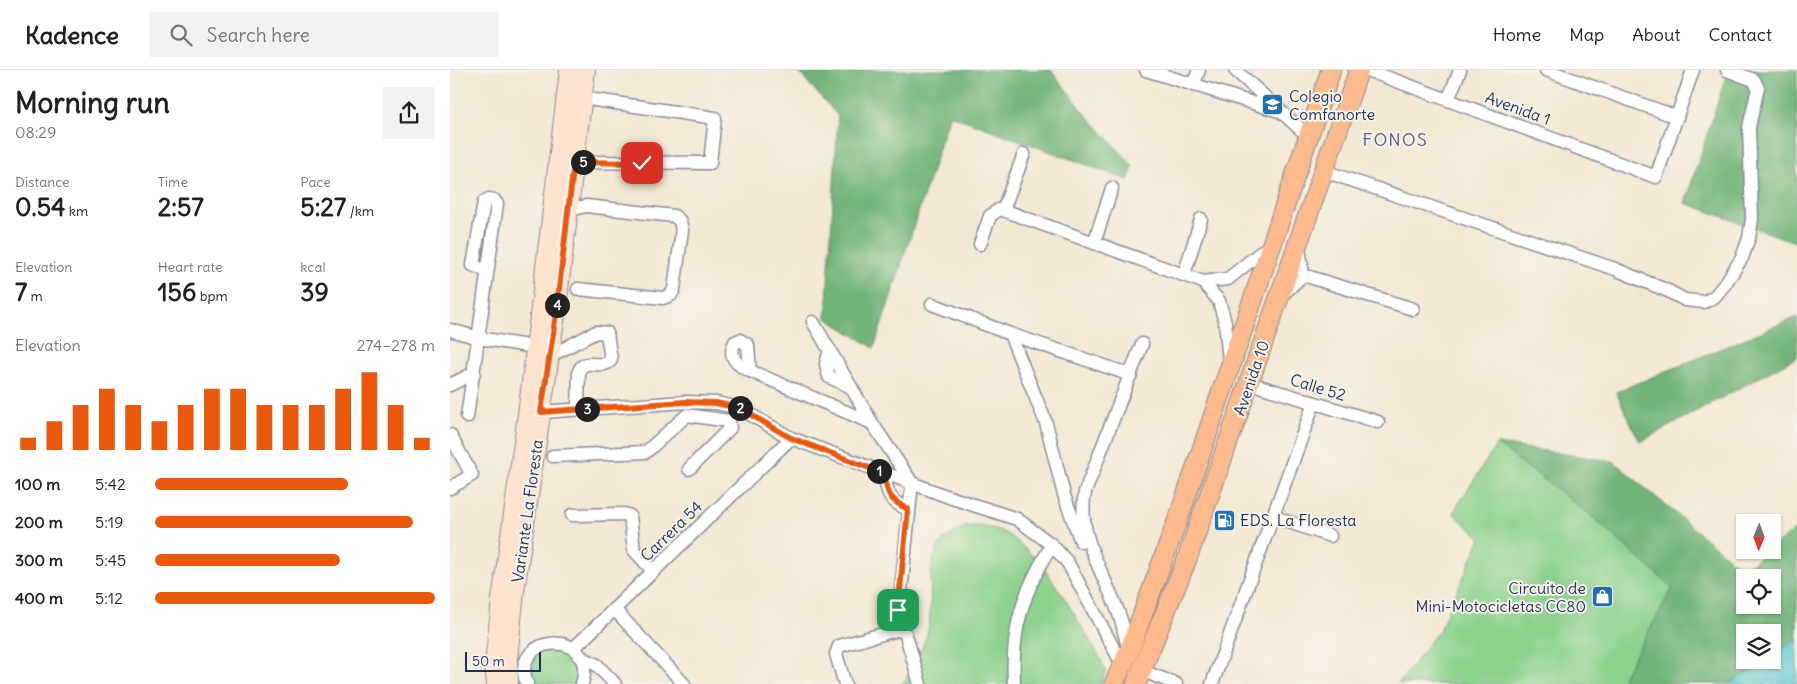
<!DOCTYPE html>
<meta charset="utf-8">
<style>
body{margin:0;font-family:Delius,sans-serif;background:#f2f2f2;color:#202124;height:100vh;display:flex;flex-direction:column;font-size:19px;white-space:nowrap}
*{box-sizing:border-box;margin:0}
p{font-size:16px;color:#757577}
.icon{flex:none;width:28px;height:28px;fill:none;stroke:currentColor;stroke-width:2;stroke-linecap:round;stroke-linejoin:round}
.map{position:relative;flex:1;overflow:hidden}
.details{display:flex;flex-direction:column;background:#fff;width:450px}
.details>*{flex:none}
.needle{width:32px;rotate:181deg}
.controls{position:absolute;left:1286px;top:444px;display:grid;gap:10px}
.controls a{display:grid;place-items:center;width:45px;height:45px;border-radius:0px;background:#fff;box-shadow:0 1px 4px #0004;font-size:25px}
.scale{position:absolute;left:15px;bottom:12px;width:76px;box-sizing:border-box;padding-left:5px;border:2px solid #1b2f5e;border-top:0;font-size:14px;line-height:18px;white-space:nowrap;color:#1b2f5e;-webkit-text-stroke:4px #f7f3e8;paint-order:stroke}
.pin{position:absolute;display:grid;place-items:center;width:42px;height:42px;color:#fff;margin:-21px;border-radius:10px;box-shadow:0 2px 8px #0006}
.km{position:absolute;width:25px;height:25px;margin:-12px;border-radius:50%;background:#222;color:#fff;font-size:14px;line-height:25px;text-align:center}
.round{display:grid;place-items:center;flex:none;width:52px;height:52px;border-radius:0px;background:#f2f2f2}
.headline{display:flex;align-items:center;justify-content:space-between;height:85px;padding:0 15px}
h1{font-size:28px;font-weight:700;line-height:38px}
.metrics{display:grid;grid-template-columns:repeat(3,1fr);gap:8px;height:85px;padding:5px 15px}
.metrics div{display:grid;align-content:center}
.metrics b{font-size:25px;font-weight:700}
.metrics small{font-size:14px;font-weight:400}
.metrics p{font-size:14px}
.chart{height:140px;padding:10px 15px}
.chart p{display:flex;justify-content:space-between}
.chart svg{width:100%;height:90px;margin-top:5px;stroke:#ea580c;stroke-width:6}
ul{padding:0 15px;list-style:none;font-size:16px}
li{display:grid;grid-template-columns:80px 60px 1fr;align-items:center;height:38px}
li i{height:12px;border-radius:6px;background:#ea580c}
header{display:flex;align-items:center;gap:30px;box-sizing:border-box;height:70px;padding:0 25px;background:#fff;border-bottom:1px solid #e0e0e0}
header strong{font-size:24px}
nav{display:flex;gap:28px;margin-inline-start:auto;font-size:18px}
.search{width:350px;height:45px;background:#f2f2f2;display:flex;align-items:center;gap:12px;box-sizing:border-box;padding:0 18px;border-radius:0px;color:#757577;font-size:19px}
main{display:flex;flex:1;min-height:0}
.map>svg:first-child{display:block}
.green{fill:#8cd28c;stroke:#548075}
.forest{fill:#71b478;stroke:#46726b;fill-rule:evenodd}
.water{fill:#5dcad2;stroke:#3c7c98}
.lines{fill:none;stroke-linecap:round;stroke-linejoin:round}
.street-casing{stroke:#878c98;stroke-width:15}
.secondary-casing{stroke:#878c98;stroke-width:20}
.primary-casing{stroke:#878c98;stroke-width:21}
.street{stroke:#fff;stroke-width:12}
.secondary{stroke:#fee3d1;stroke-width:18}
.primary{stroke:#fcba8d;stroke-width:19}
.route-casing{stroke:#fff;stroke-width:10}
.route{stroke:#ea580c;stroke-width:6}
.labels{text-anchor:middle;stroke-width:4;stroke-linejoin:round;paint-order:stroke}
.poi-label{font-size:16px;fill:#1b2f5e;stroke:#f7f3e8;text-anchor:start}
.street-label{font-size:16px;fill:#1b2f5e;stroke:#f7f3e8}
.neighbourhood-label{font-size:18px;letter-spacing:1px;fill:#5e5c88;stroke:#f7f3e8}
</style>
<header>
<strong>Kadence</strong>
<div class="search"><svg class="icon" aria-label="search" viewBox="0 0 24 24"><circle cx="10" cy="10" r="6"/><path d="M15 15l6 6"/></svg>Search here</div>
<nav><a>Home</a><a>Map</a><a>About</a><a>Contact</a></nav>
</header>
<main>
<section class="details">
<div class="headline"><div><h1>Morning run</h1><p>08:29</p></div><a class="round"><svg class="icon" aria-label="share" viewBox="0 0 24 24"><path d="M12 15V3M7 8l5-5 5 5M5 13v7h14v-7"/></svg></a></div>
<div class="metrics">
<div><p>Distance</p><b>0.54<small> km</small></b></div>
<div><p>Time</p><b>2:57</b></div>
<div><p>Pace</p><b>5:27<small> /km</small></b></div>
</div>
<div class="metrics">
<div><p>Elevation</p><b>7<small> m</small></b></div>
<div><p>Heart rate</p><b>156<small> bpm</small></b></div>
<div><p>kcal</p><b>39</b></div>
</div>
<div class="chart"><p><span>Elevation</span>274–278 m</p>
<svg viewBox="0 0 160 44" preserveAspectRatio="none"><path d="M5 44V38M15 44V30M25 44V22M35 44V14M45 44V22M55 44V30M65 44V22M75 44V14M85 44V14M95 44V22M105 44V22M115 44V22M125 44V14M135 44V6M145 44V22M155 44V38"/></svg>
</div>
<ul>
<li><b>100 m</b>5:42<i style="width:69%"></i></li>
<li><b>200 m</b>5:19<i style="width:92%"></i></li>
<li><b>300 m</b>5:45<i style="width:66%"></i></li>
<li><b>400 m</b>5:12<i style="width:100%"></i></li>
</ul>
</section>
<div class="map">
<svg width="1347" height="614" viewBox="0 0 1347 614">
<rect width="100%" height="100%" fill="#f7f3e8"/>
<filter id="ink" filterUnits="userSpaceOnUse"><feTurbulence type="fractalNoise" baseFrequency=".02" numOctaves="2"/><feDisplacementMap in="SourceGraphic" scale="10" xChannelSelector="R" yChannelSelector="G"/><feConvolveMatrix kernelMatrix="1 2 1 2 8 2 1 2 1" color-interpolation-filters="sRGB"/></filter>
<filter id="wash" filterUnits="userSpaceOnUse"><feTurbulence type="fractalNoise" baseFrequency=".0096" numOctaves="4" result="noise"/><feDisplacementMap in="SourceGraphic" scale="20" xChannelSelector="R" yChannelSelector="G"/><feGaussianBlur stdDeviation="1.12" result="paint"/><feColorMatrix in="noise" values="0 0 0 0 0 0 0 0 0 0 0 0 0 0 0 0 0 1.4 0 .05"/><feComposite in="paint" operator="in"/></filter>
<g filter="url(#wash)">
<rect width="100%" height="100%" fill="#f3e8d3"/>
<!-- green -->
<g class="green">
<path d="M1047 374 1141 445 1223 518 1169 614H948L990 559 1031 468 1003 443Z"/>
<path d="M517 456C533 456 548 457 561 467 594 491 614 527 634 561 642 575 650 586 656 601L651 614H452C464 598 475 575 479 555 483 533 475 487 494 470 500 464 510 460 517 456Z"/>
<path d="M95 577 121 581 130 596 128 614H80L78 595Z"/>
</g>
<!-- forest -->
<g class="forest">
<path d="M347 0H601L635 43 683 96 678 110 500 45 424 278 376 248 388 46Z"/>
<path d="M1278 0H1347V173L1235 133Z"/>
<path d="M1347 247V287L1190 372 1166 322Z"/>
<path d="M1047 374 1163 391 1293 500 1319 480H1322L1323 477 1347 458V569L1323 585 1322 562H1295V590H1315L1279 614H1169L1223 518 1138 443ZM1295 508H1322V535H1295Z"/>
</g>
<!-- water -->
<path class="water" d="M1347 569V614H1279L1315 590H1322L1323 585Z"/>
</g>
<g filter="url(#ink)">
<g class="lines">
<defs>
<g id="street">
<path d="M696 0 829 41"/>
<path d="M785 0 857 65"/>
<path d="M917 0 1206 107 1243 0"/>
<path d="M1096 0 1227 47"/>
<path d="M743 15 749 0"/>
<path d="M998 30 1010 0"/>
<path d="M124 92 260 93 265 48 132 28"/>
<path d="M874 101 1165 199 1218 221 1235 230 1254 232 1264 227 1275 214 1292 188 1299 168 1302 149 1299 57 1308 18 1304 10 1277 0"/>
<path d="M553 140 574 84"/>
<path d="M111 142 136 136 224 146 230 151 232 160 224 219 221 225 213 228 128 219"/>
<path d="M644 173 662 118"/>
<path d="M530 174 540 146 548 140H553L753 212 778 209 820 175"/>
<path d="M734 205 751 149"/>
<path d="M853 205 963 239"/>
<path d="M753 212 769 231 775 252 779 290"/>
<path d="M832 225 853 205 849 178"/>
<path d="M482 234 560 264 681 305"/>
<path d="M363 252 422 353 462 413 447 560"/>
<path d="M0 260 29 268 84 277"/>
<path d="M560 264 596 353 614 425 631 472"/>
<path d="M380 280 376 294 379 307 401 317"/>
<path d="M100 286 146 262 157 263 161 290C152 301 135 286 129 301L128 339"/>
<path d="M300 301 298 275 290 270 285 272C277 287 287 295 300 301L422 353"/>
<path d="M799 313 928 352"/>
<path d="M0 315 24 303"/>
<path d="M91 342 235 332 266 333 289 338 341 368 499 427 567 449 602 475 618 493 673 596"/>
<path d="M17 347 47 134 44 130 39 129 34 132 23 195 36 201"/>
<path d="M0 365 22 405 0 418"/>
<path d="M103 386 196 382 237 345 279 351 280 358 239 399"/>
<path d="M435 404C436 423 440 432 458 439"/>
<path d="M122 445 175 444 180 446 184 480 203 501"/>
<path d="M824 447 880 466"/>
<path d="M164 539 234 614"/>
<path d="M123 579 341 368"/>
<path d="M679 581C675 569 674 558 670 547 656 505 626 468 635 422L692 274"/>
<path d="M129 586 147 595 165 614"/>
<path d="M693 601 726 614"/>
<path d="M77 614C57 564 149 556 132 614"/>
<path d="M395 614 386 584 389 576 447 560 453 561 456 565 470 614"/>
<path d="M564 614C561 558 573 522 602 475"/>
<path d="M762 614 864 333"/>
</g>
<g id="secondary">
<path d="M46 614 44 595 51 530 78 337 119 0"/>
<path d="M59 614 58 589 65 521 106 244 136 0"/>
</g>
<g id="primary">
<path d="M664 614 679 581 731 441 881 0"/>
<path d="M686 614 737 489 909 0"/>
</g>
</defs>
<!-- street casing -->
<use href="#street" class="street-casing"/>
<!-- secondary casing -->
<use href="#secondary" class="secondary-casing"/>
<!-- primary casing -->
<use href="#primary" class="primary-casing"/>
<!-- street -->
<use href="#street" class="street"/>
<!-- secondary -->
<use href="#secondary" class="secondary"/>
<!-- primary -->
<use href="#primary" class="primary"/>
</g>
</g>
<g class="lines" filter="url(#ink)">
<defs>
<path id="route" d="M192 93 124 92 106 244 91 342 235 332 266 333 289 338 341 368 435 404C436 423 440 431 458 439L448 540"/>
</defs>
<!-- route casing -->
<use href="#route" class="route-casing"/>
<!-- route -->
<use href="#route" class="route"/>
</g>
<!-- icons -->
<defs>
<symbol id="school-square" viewBox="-11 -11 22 22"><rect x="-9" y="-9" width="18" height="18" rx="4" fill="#1f6fb2" stroke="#f7f3e8"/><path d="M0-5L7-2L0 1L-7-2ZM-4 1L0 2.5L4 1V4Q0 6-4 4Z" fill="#fff"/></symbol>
<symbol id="fuel-square" viewBox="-11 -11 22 22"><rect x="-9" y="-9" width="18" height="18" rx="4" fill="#1f6fb2" stroke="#f7f3e8"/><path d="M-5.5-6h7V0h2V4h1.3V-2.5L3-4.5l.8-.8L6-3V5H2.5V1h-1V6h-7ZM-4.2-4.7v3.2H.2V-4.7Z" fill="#fff"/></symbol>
<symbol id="shop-square" viewBox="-11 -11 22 22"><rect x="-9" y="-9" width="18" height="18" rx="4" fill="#1f6fb2" stroke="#f7f3e8"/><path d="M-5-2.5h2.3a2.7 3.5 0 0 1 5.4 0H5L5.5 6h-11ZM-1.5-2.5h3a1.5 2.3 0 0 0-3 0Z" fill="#fff"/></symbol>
</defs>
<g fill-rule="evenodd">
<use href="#school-square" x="810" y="22" width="25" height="25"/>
<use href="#fuel-square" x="762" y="438" width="25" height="25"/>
<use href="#shop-square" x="1140" y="514" width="25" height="25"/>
</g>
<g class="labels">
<!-- poi labels -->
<g class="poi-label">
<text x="839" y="32">Colegio<tspan x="839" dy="18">Comfanorte</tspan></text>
<text x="790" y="456">EDS. La Floresta</text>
<text x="1136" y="524" text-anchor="end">Circuito de<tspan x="1136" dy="18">Mini-Motocicletas CC80</tspan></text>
</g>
<!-- street labels -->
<g class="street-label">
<text transform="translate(1068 38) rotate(20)" y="6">Avenida 1</text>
<text transform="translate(801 308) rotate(-71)" y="6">Avenida 10</text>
<text transform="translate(868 317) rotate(17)" y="6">Calle 52</text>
<text transform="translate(77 441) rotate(-82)" y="6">Variante La Floresta</text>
<text transform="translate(221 461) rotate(-44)" y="6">Carrera 54</text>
</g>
<!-- neighbourhood labels -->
<g class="neighbourhood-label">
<text x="945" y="76">FONOS</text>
</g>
</g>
</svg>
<div class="controls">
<a><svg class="needle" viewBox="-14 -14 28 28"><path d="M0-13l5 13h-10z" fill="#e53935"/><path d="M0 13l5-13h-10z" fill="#757577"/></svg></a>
<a><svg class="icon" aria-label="locate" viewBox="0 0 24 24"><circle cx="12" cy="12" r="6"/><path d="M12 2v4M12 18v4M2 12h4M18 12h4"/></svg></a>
<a><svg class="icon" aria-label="layers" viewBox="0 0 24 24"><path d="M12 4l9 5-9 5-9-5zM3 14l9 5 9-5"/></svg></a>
</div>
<div class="scale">50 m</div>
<div class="pin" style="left:448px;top:540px;background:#1e9e55"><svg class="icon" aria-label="arrive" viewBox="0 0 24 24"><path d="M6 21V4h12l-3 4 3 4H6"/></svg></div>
<div class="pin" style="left:192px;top:93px;background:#d93025"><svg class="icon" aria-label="check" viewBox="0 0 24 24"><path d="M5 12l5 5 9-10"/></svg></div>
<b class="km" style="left:429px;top:401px">1</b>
<b class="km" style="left:290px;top:338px">2</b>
<b class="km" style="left:137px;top:339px">3</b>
<b class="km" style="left:107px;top:235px">4</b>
<b class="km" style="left:133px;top:92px">5</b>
</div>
</main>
